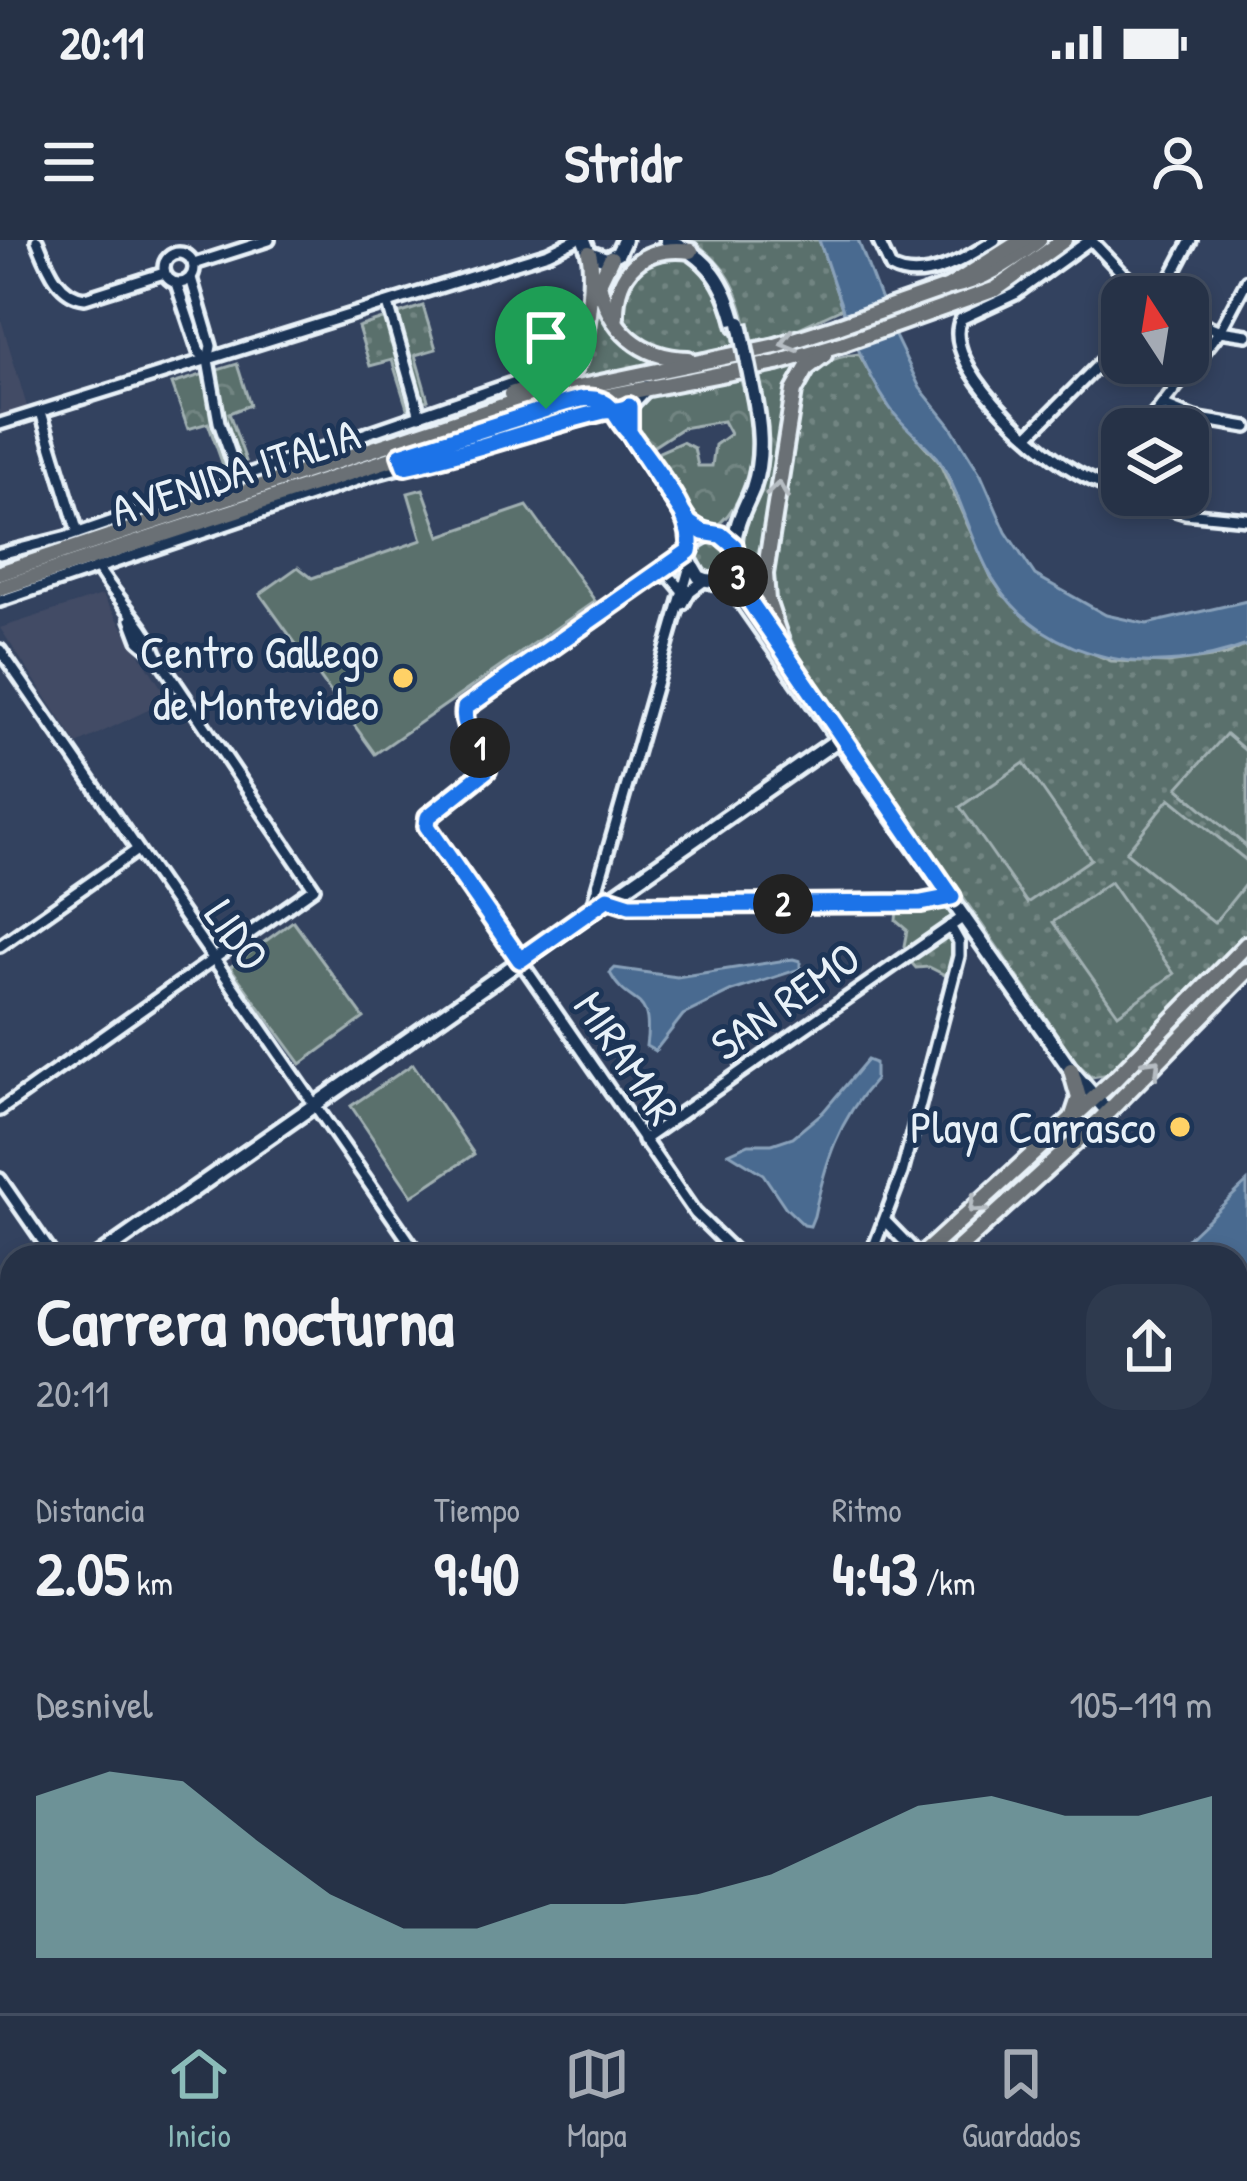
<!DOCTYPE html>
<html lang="es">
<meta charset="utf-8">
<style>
body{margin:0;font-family:"Patrick Hand",sans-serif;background:#2e3a4e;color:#f1f3f6;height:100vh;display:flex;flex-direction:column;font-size:45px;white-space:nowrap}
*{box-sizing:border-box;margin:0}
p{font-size:39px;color:#a4aab4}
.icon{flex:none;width:66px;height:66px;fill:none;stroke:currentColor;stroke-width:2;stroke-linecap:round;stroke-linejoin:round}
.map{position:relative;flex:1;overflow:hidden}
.details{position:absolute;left:0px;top:1005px;width:1248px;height:768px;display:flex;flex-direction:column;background:#263247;border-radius:36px 36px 0 0;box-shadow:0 6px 18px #0003,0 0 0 3px #424d60}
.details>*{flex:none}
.needle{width:78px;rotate:348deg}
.fabs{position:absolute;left:1101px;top:36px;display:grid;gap:24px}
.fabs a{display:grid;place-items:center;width:108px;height:108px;border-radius:24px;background:#263247;box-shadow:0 6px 18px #0003,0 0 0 3px #424d60;font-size:60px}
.pin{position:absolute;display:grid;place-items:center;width:102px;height:102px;color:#fff;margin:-123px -51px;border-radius:50% 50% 50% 0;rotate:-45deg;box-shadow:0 0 12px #0007}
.pin .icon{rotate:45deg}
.km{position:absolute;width:60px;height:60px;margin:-30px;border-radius:50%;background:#222;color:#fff;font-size:33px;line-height:60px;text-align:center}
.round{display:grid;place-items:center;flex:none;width:126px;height:126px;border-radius:36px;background:#2e3a4e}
.headline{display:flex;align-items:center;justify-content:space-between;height:204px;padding:0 36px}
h1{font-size:66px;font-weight:700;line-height:90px}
.stats{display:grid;grid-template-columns:repeat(3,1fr);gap:18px;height:204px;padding:12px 36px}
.stats div{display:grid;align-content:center}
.stats b{font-size:60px;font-weight:700}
.stats small{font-size:33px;font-weight:400}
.stats p{font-size:33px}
.chart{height:336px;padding:24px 36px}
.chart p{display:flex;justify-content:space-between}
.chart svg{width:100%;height:216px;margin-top:12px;fill:#8bbbb9;opacity:.7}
.status{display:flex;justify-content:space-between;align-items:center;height:84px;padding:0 60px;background:#263247;direction:ltr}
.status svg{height:33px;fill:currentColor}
header{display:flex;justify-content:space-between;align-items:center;height:156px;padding:0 36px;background:#263247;font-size:54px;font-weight:700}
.dock{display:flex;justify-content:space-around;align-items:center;height:168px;border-top:3px solid #424d60;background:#263247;font-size:33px;color:#a4aab4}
.dock a{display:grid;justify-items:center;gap:6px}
.dock .selected{color:#8bbbb9}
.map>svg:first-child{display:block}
.built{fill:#424b65}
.grass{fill:url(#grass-dots);stroke:#a1b0b2;stroke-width:3}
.forest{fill:url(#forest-crowns);stroke:#a1b0b2;stroke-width:3}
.garden{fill:#5a706c;stroke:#a1b0b2;stroke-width:3}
.water{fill:#4a6b90;stroke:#89a1ba;stroke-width:3}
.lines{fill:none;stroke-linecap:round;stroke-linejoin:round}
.minor-casing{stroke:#e8f1f8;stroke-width:18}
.secondary-casing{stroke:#e8f1f8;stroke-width:21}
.primary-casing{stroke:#e8f1f8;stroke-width:22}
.trunk-casing{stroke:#e8f1f8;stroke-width:22}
.minor{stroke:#1d3557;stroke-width:9}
.secondary{stroke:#1d3557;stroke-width:12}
.primary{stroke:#6a7074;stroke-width:14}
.trunk{stroke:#6a7074;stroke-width:14}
.secondary-bridge-casing{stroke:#e8f1f8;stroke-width:21;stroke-linecap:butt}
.secondary-bridge{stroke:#1d3557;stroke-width:12}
.oneway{stroke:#b6bdc3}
.route-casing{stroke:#fff;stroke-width:24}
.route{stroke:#1a73e8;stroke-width:15}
.poi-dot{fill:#ffd166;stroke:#1d3557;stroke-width:4.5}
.labels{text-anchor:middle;stroke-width:10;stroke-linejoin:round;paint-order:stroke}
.street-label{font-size:45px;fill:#e8f1f8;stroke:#1d3557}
.poi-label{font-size:45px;fill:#e8f1f8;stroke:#1d3557;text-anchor:end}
</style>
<div class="status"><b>20:11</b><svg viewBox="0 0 49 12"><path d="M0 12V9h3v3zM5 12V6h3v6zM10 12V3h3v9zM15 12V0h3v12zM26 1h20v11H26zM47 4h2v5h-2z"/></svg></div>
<header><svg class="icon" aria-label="menu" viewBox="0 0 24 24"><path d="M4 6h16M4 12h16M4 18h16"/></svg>Stridr<svg class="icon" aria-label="person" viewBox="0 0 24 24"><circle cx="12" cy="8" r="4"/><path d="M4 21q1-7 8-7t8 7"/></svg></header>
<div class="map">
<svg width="1247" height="1773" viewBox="0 0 1247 1773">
<defs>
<pattern id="grass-dots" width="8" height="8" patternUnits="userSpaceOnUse" patternTransform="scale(3)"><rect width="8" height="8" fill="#5a706c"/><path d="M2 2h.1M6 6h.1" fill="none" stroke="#728582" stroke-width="1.8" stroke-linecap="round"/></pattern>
<pattern id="forest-crowns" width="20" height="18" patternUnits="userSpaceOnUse" patternTransform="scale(3)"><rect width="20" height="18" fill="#5a706c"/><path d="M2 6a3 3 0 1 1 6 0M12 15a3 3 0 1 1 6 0" fill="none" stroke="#728582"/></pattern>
</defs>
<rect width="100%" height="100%" fill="#33425f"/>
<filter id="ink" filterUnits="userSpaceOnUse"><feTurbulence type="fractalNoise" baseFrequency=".00833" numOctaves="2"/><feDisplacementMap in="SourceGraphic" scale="24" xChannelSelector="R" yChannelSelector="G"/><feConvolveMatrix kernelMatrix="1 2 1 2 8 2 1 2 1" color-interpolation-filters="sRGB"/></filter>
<g filter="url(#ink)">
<!-- built -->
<g class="built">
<path d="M0 76 28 170 0 178Z"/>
<path d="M102 355 169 460 77 504 0 388Z"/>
</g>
<!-- grass -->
<g class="grass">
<path d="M692 0H819L842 68 788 93 751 103C739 54 734 31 692 0Z"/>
<path d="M669 12C719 26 726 60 735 107L682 115 656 111 625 88 619 72 628 33Z"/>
<path d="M600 23C586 68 637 96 667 122L530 152 572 133 596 24Z"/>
<path d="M423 66 436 109 415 115 428 160 407 168 392 120 370 126 358 87Z"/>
<path d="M859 114 887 164 939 222 991 337 1004 356 1080 408 1111 421 1168 423 1226 415 1247 405V694L1115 833 1092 837 1077 823C1020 740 963 657 905 573 866 515 774 404 772 336L800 155C810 126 829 117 859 114Z"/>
<circle cx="713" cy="317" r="18"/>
<path d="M942 697 953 699 956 708 949 737 929 727 916 728 909 720Z"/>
<path d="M1238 723 1242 728 1114 858 1106 857Z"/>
<path d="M1092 870 1095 873 941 1017H928Z"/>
</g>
<!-- forest -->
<g class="forest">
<path d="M810 118 799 132 762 333 768 380C745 357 734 327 740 295 742 282 749 271 751 259 759 222 763 173 757 136Z"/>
<path d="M237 124 250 165 229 173 246 221 224 228 208 183 188 189 172 144Z"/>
<path d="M740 137C744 153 750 166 752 183 756 216 743 270 713 288L696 282 656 221 659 212 682 202 694 208 698 226H712L715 205 730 194 723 181 682 188 651 208 634 193 632 169 648 154Z"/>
<path d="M897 669H949L955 675 907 711 904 706 907 690 896 681Z"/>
</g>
<!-- garden -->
<g class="garden">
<path d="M423 249 440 296 527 266 595 361 375 514 260 354 298 327 312 338 422 300 408 253Z"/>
<path d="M1226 494 1247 512V607L1178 548Z"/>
<path d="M1024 523 1091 619 1027 663 960 567Z"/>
<path d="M1170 558 1247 621V642L1214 683 1126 612Z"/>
<path d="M1110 642 1174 734 1118 774 1053 682Z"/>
<path d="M293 681 364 778 301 824 230 727Z"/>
<path d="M413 824 474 914 412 956 351 866Z"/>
</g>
<!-- water -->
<g class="water">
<path d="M819 0H858L893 92 920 148 950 185 981 235 1006 292 1035 335 1106 375 1147 384 1247 361V405C1160 438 1047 427 993 339 971 303 963 258 940 222 926 202 904 189 890 168 855 117 839 57 819 0Z"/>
<path d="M793 719 800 721V729L732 751 683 775 655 811 646 806C654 749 629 770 610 733L615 728 677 737Z"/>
<path d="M867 820 875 823V840C838 880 825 924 814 976L810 986 804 985 786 968 763 934 729 913 749 904H772L793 897 823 872Z"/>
<path d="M1247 942V1773H281L294 1761H1236V1017H1168Z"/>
</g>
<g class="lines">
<defs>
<g id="minor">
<path d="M37 0C47 24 57 55 85 58L164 33"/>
<path d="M878 0 891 28C923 46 967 18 995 0"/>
<path d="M1090 0 1015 54 961 79C940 124 1036 208 1071 229 1087 239 1105 246 1122 254"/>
<path d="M1091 0 1123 34 1152 57"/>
<circle cx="179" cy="28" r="15"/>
<path d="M194 24 269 0"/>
<path d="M191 38 211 106 208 120 219 182 238 237"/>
<path d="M176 43 199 112 208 120"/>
<path d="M1161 57 1191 0"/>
<path d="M388 64 420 176"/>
<path d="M1188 78 1220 91 1247 95"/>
<path d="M1162 165 1194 178 1247 187"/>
<path d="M41 172 78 293"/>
<path d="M0 184 548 13 575 0"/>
<path d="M1143 189 1220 91 1247 40"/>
<path d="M1029 195 1122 101"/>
<path d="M1108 248 1122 216"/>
<path d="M1125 255 1185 273 1247 279"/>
<path d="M688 311 469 464 464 483 485 516 487 529 428 577 427 586 695 973 740 1017"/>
<path d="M0 314 67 297 544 132"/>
<path d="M655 337 669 335 682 350"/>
<path d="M0 361 372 235 613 170"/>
<path d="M683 364 690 351 705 340"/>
<path d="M131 379 139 400 154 413"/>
<path d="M0 410 420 1017"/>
<path d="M609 658 630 665 921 663 952 657"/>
<path d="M591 670 690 326"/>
<path d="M0 706 137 610"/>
<path d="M0 870 314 648 156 414C145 382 108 352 92 317"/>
<path d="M643 900 965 676"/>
<path d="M0 939 54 1017"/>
<path d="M886 982 920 1017"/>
<path d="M870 1017 902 933 959 716V702L950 686"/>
<path d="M0 1208 12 1200"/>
<path d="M0 1311 12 1328"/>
<path d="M0 1476 12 1467"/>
<path d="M0 1624 12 1616"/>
<path d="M0 1653 12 1669"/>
</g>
<g id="secondary">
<path d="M584 0 589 13 606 19 618 13 624 0"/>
<path d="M667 0C709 16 726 44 736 86"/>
<path d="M594 159 613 170 689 283C704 294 723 291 734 306V329C725 342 713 344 699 337L688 318 695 301 709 293"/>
<path d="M629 191V166L647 147"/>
<path d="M734 305C735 283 745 268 753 248 764 215 760 183 753 149"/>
<path d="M714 342 730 348 743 363 1071 830 1108 872"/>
<path d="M97 1017 840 498"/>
<path d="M0 1085 12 1077"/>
</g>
<g id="primary">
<path d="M611 18 599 43C609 90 641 118 688 119"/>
<path d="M949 47C982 41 1012 21 1039 0"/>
<path d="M616 77C615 30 643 5 691 11"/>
<path d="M511 154C529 147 560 143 574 128 586 114 595 31 589 13"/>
<path d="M0 333 524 159 776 106 838 86"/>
<path d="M0 348 546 168 777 123 844 103"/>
<path d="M782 405 767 360 765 334 794 151 807 128 824 115"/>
<path d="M1071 830 1079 858 1073 876"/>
<path d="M920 1017 1115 839 1247 704"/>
<path d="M949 1017 1101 879 1247 731"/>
<path d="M38 1773 56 1761"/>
<path d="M73 1773 90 1761"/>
</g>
<g id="trunk">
<path d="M838 86 949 47 1023 0"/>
<path d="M844 103 996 49 1064 0"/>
</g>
</defs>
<!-- minor casing -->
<use href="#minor" class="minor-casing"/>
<!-- secondary casing -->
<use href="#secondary" class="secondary-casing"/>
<!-- primary casing -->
<use href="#primary" class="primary-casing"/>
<!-- trunk casing -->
<use href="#trunk" class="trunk-casing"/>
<!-- minor -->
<use href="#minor" class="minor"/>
<!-- secondary -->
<use href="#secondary" class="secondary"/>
<!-- primary -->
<use href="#primary" class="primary"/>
<!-- trunk -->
<use href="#trunk" class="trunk"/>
<defs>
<path id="secondary-bridge" d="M740 83 753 149"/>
</defs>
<!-- secondary-bridge casing -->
<use href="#secondary-bridge" class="secondary-bridge-casing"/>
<!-- secondary-bridge -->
<use href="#secondary-bridge" class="secondary-bridge"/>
</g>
<!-- one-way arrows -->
<defs><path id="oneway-chevron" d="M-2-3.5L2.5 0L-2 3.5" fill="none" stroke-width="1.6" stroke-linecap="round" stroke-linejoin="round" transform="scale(3)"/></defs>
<g class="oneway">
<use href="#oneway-chevron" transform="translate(789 102) rotate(164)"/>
<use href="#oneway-chevron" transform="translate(778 250) rotate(-82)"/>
<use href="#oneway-chevron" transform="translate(1153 826) rotate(-45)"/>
<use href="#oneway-chevron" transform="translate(976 966) rotate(138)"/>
</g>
</g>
<g class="lines" filter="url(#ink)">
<defs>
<path id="route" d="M546 169C567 163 594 149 611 168 618 176 621 185 629 192 648 221 698 277 689 311L465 468C460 493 486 506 487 530L428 577 427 586 520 720 608 658 630 665 921 663 952 657 744 353 734 306 721 295 703 292 689 283 629 192V166C622 171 613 170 604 171 537 187 473 212 405 226L401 215 546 169"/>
</defs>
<!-- route casing -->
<use href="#route" class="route-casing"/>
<!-- route -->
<use href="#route" class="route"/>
</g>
<!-- markers -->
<g class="poi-dot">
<circle cx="403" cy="438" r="12"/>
<circle cx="1180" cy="887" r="12"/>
</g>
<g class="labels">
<!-- street labels -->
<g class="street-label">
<text transform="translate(235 232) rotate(-18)" y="16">AVENIDA ITALIA</text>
<text transform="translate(237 695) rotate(55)" y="16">LIDO</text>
<text transform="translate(785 761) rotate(-35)" y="16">SAN REMO</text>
<text transform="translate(627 818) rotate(56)" y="16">MIRAMAR</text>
</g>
<!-- poi labels -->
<g class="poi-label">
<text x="379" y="428">Centro Gallego<tspan x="379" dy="52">de Montevideo</tspan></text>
<text x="1156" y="903">Playa Carrasco</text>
</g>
</g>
</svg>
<div class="fabs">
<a><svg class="needle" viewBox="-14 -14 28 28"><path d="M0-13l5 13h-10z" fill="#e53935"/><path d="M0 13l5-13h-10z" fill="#a4aab4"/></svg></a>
<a><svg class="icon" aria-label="layers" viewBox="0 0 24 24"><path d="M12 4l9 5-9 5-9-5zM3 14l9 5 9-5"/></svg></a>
</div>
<div class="pin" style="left:546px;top:169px;background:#1e9e55"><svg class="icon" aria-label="arrive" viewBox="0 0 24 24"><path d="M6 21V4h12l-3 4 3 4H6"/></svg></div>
<b class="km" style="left:480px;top:508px">1</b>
<b class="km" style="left:783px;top:664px">2</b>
<b class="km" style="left:738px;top:337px">3</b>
<section class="details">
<div class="headline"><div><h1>Carrera nocturna</h1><p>20:11</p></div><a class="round"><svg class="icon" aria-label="share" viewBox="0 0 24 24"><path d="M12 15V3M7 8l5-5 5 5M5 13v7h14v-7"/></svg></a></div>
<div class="stats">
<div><p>Distancia</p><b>2.05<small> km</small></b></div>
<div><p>Tiempo</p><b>9:40</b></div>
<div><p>Ritmo</p><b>4:43<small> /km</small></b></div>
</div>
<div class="chart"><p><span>Desnivel</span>105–119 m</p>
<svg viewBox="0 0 160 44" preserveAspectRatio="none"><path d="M0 44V11L10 6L20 8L30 20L40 31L50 38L60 38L70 33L80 33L90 31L100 27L110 20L120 13L130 11L140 15L150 15L160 11V44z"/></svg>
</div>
</section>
</div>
<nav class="dock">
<a class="selected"><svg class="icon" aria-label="home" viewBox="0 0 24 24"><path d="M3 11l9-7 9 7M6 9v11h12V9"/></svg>Inicio</a>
<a><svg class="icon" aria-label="map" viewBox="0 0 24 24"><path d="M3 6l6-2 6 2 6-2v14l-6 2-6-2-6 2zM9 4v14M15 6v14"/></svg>Mapa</a>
<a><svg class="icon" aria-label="saved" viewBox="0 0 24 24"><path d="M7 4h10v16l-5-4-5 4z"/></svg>Guardados</a>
</nav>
